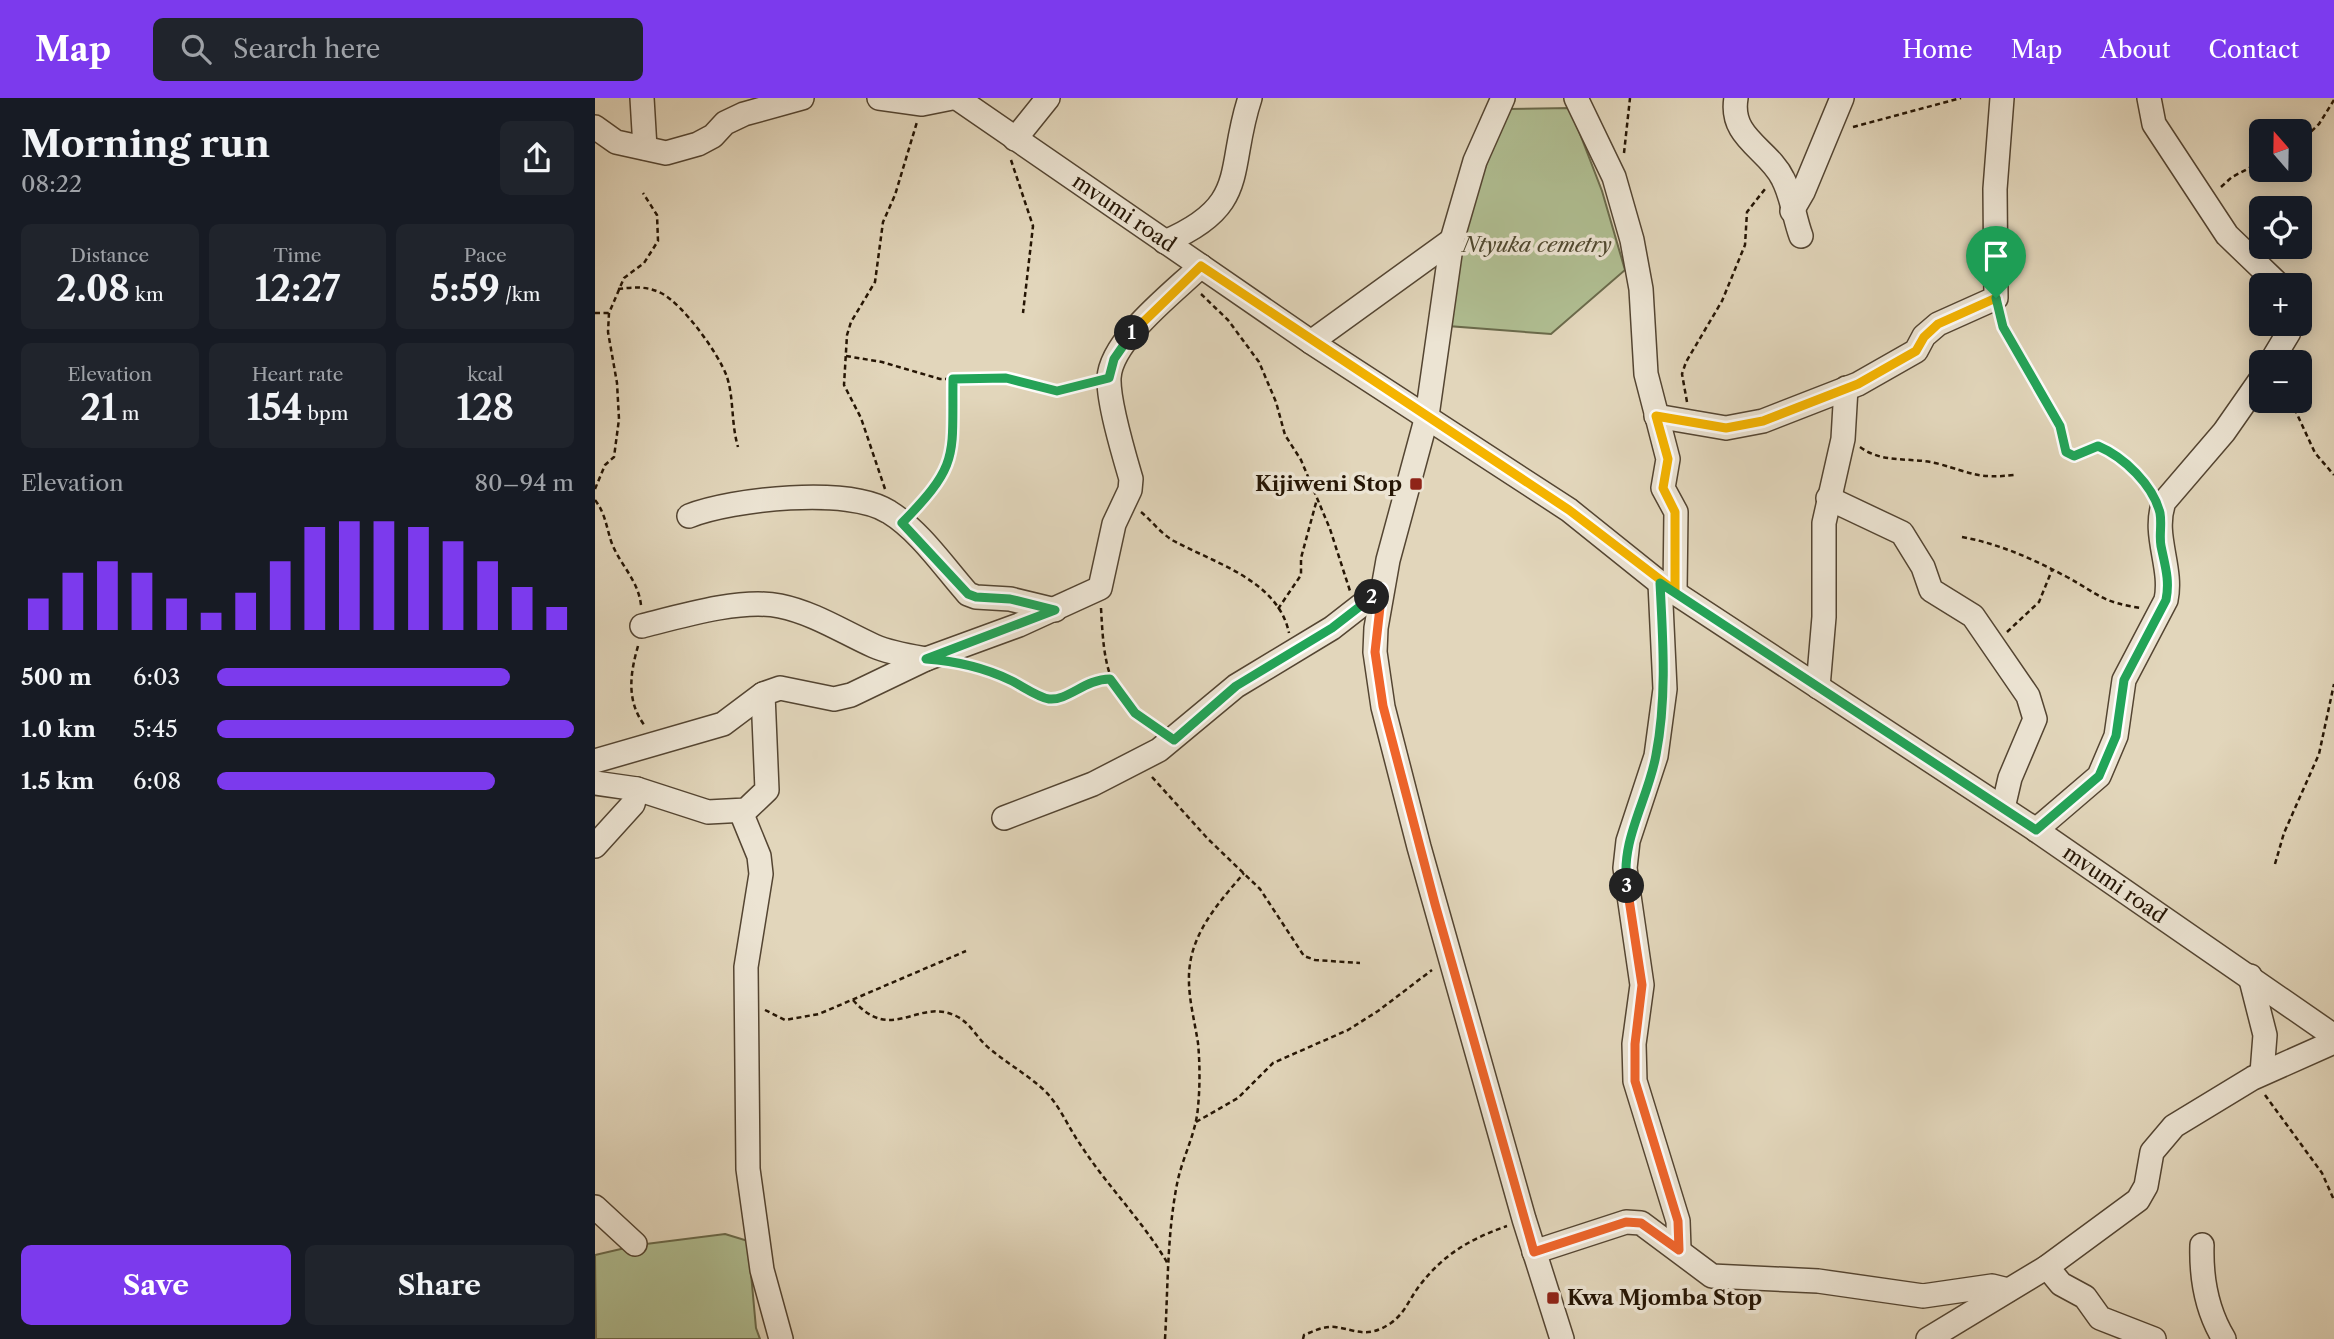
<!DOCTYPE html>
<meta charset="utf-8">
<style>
body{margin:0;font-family:"Libre Caslon Text",serif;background:#20242c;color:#f1f3f6;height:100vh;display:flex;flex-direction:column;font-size:26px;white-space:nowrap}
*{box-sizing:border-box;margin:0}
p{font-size:23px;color:#9ea1a6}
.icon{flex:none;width:38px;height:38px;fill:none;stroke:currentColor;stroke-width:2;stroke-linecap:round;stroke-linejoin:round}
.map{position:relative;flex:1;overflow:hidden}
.side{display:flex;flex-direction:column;background:#171b24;width:595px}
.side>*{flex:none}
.needle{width:46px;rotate:340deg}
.controls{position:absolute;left:1654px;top:21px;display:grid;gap:14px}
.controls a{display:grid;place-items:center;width:63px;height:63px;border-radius:10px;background:#171b24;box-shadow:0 4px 18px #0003;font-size:35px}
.pin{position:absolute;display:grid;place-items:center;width:60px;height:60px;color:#fff;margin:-72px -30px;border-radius:50% 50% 50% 0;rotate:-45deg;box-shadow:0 0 7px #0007}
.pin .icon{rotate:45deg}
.km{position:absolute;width:35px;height:35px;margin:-18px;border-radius:50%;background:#222;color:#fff;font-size:19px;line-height:35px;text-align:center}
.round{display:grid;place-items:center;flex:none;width:74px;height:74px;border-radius:10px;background:#20242c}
.summary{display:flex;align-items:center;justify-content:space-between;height:119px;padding:0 21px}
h1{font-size:38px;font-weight:800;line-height:52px}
.stats{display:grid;grid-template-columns:repeat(3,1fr);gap:10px;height:119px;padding:7px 21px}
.stats div{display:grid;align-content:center;border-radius:10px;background:#20242c;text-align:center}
.stats b{font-size:35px;font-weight:800}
.stats small{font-size:19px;font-weight:400}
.stats p{font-size:19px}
.chart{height:196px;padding:14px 21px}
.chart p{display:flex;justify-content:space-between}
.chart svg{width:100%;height:126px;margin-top:7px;stroke:#7c3aed;stroke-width:6}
.primary-button{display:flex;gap:14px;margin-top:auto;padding:14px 21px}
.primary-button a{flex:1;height:80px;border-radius:10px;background:#7c3aed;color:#fff;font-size:28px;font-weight:800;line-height:80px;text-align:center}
.primary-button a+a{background:#20242c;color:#f1f3f6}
ul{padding:0 21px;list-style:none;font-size:23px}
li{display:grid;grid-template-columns:112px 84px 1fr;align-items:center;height:52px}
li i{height:18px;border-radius:9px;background:#7c3aed}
header{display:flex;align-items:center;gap:42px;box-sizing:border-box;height:98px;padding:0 35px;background:#7c3aed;color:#fff}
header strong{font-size:33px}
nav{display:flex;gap:38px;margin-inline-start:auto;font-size:24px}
.search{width:490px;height:63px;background:#20242c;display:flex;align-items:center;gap:18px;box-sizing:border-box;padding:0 24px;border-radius:10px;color:#9ea1a6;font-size:26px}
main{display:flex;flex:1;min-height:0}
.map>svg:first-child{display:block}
.green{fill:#b0be92;stroke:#6a6a4b;stroke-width:2}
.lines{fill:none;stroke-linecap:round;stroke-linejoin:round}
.minor-casing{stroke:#544532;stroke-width:26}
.path{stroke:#251504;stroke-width:2.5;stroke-dasharray:5 3.5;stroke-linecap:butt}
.minor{stroke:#ece4d3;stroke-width:23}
.split-1-casing{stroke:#fff;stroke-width:14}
.split-2-casing{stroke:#fff;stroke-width:14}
.split-3-casing{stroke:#fff;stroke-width:14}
.split-4-casing{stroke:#fff;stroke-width:14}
.split-1{stroke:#f5b400;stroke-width:9}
.split-2{stroke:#22a559;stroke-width:9}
.split-3{stroke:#f0652b;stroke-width:9}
.split-4{stroke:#22a559;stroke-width:9}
.poi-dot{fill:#8f2418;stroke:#ece4d3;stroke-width:2.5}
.labels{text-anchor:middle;stroke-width:7;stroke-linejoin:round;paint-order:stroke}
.street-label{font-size:21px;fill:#251504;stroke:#ece4d3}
.park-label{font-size:21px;font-style:italic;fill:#4f482f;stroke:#ece4d3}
.poi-label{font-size:21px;font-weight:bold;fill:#251504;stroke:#ece4d3;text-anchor:end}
</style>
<header>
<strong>Map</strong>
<div class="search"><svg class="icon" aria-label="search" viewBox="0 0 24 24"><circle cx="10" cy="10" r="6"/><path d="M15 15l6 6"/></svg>Search here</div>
<nav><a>Home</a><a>Map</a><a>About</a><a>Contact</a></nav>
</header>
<main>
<section class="side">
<div class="summary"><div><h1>Morning run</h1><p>08:22</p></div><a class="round"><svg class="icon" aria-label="share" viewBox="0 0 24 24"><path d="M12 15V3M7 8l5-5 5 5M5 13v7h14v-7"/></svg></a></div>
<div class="stats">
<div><p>Distance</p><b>2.08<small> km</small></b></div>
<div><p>Time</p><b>12:27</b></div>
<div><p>Pace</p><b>5:59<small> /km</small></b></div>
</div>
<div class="stats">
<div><p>Elevation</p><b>21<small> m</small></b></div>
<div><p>Heart rate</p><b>154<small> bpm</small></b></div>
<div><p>kcal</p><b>128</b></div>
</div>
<div class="chart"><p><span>Elevation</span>80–94 m</p>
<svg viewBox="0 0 160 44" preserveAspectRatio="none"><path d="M5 44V33M15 44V24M25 44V20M35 44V24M45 44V33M55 44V38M65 44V31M75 44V20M85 44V8M95 44V6M105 44V6M115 44V8M125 44V13M135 44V20M145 44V29M155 44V36"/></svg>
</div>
<ul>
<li><b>500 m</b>6:03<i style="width:82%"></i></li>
<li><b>1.0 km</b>5:45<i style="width:100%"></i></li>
<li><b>1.5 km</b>6:08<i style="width:78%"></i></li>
</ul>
<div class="primary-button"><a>Save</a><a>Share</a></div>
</section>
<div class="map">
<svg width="1739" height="1241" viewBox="0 0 1739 1241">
<rect width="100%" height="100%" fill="#e2d6bb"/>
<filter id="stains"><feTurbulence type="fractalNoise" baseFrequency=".00286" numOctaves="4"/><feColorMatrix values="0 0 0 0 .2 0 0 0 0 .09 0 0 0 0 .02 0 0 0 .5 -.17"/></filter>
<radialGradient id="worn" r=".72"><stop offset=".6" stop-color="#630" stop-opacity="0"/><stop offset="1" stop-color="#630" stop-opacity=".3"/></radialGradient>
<!-- green -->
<g class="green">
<path d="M975 10 1007 93 1030 172 956 236 853 228 861 144 913 11Z"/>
<path d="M130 1136 153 1143 161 1230 165 1241H1L0 1157 43 1147Z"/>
</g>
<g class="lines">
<defs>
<g id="minor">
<path d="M47 0 50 50"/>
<path d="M284 0 327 6 357 0"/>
<path id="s1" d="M362 0 716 244 974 412 1065 485 1441 732 1739 938"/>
<path d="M908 0 880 63 857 142 832 318 793 462 781 530 780 554 788 609 824 749 929 1121 967 1241"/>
<path d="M981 0 1019 79 1037 142 1046 191 1051 276 1073 361 1068 390 1081 414 1080 493"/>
<path d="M1141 0C1134 40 1174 51 1188 81 1197 98 1199 119 1206 138"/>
<path d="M1554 0 1559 26 1632 137 1684 187"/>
<path d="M0 29 21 44 71 55 103 46 118 38 130 25 149 16 207 0"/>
<path d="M420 41 453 0"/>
<path d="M1197 113 1208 94 1247 0"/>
<path d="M570 144C656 107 631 72 655 0"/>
<path d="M716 244 857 142"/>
<path d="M1676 264 1694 234V226"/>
<path d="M1061 318 1131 330 1168 323 1263 286 1321 253 1329 238 1343 226 1401 200 1400 91 1407 0"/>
<path d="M1233 400 1307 435 1328 469 1336 492 1378 518 1433 598 1440 621 1415 680 1408 710"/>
<path d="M94 418C137 401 254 388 294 414 325 433 349 469 373 496L381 499 415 501 460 512"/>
<path d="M1065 485 1070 591 1061 658 1033 743 1030 770 1047 887 1039 946 1040 983 1083 1123 1084 1151"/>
<path d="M47 528C86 518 146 500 185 508 219 515 248 534 279 548 295 555 314 558 331 561"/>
<path d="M1223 589 1229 519V425L1248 341 1251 290"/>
<path d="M0 663 128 626 168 596"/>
<path d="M0 685 42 691 113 714 151 712 172 692 168 596 185 590 239 601 256 597 331 561 424 527 505 490 519 426 535 392 536 381C529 357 513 304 514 280 516 242 579 194 606 168"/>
<path d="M146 714 164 758 166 776 151 869 153 1071 167 1172 186 1241"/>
<path d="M409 720 498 686 564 652 641 588 737 530 787 491"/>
<path d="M1441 732 1504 678 1521 638 1529 582 1571 502C1578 469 1557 437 1569 404L1629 334 1666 281"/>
<path d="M0 748 38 706 42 691"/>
<path d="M1655 878 1670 937 1667 975"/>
<path d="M0 1109 40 1146"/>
<path d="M1607 1147C1606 1179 1612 1213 1629 1241"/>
<path d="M939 1154 1031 1124 1046 1125 1117 1178 1223 1183 1328 1198 1397 1188 1413 1192"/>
<path d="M1452 1169 1466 1186 1490 1199 1505 1220 1559 1241"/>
<path d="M1333 1241 1452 1169 1543 1102 1551 1088 1557 1054 1579 1028 1658 980 1739 944"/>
</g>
</defs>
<!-- minor casing -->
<use href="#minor" class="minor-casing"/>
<!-- path -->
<g class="path">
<path d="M1258 29 1366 0"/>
<path d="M1704 45 1724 26 1739 2"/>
<path d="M1029 55 1035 0"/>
<path d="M416 62 438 128 428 215"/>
<path d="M1626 89 1637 79 1666 64"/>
<path d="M23 191C39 189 52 188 66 195 88 206 124 256 132 279 139 301 136 325 143 349"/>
<path d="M606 196 633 222 664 264 681 304 690 337 706 362 735 431 755 493"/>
<path d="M0 215H14"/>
<path d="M1405 220 1460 317 1471 354 1479 358 1503 348C1523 357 1542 375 1554 393"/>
<path d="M251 258 287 264 345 281 411 280 462 293 494 286"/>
<path d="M1696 303 1720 355 1739 377"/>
<path d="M1092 304 1087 276 1091 264 1127 203 1150 147 1152 114 1170 91"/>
<path d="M1265 349C1290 367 1316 358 1344 366 1377 375 1383 381 1419 377"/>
<path d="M0 391 10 367 19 359 24 321 22 285 13 234 14 215 29 180 49 165 63 143 62 117 48 95"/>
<path d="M290 391 266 320 249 287 252 237 256 224 280 184 288 124 300 97 322 24"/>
<path d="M0 402C10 415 11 427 16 443 24 466 43 481 46 507"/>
<path d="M322 410C367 363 357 341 358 281"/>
<path d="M546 414C557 423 566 436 579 443 619 465 683 482 694 535"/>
<path d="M1367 439C1405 446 1438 461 1472 479 1505 497 1506 504 1546 510"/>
<path d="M506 510C509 565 511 599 561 631"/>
<path d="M683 511 706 477V460L722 401"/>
<path d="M1412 534 1444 504 1457 472"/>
<path d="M43 548C35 576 31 603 50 628"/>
<path d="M372 567 398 574 454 601 469 598 501 581H515"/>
<path d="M557 679 613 741 665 791 709 858 720 862 765 865"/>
<path d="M1680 766 1689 735 1724 656 1739 586"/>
<path d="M258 902C297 947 323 899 361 918 376 925 382 941 395 951 413 966 433 977 450 993 465 1008 473 1029 485 1046 512 1088 548 1123 573 1166"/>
<path d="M170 912 190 922 224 916 371 853"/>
<path d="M1670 997 1727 1075 1739 1102"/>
<path d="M601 1024 643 1000 678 965 753 932 783 913 837 872"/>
<path d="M570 1241C573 1190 572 1137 582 1086 587 1060 601 1036 603 1009 605 989 605 966 603 945 599 919 591 892 595 866 600 830 627 801 649 775"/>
<path d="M708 1241 709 1237C719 1233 728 1228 740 1229 762 1232 772 1241 796 1225 811 1214 814 1201 825 1187 849 1156 875 1141 912 1128"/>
</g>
<!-- minor -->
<use href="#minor" class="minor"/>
</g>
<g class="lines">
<defs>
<path id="split-1" d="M537 235 606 168 974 412 1080 493V414L1068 390 1073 361 1061 318 1131 330 1168 323 1263 286 1321 253 1329 239 1343 226 1401 200"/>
<path id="split-2" d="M537 235 519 261 514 280 462 293 411 280 358 281C357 359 365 366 307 425L373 496 381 499 415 501 460 512 331 561C360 563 388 569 415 582 426 587 442 599 454 601 473 603 490 581 515 581L540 615 579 642 641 588 737 530 777 499"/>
<path id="split-3" d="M777 499 787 491 780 554 788 608 840 806 939 1154 1031 1124 1046 1125 1084 1152 1083 1123 1040 983V946L1047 887 1032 788"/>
<path id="split-4" d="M1032 788C1025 742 1053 702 1061 657 1072 600 1068 543 1065 485L1441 732 1504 678 1521 638 1529 582 1571 502C1575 482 1570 468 1566 448 1564 438 1567 426 1565 415 1558 387 1529 359 1503 348L1479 358 1471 354 1465 328 1408 229 1401 200"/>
</defs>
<!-- split-1 casing -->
<use href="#split-1" class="split-1-casing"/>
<!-- split-2 casing -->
<use href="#split-2" class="split-2-casing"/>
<!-- split-3 casing -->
<use href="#split-3" class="split-3-casing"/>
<!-- split-4 casing -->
<use href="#split-4" class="split-4-casing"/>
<!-- split-1 -->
<use href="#split-1" class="split-1"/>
<!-- split-2 -->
<use href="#split-2" class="split-2"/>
<!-- split-3 -->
<use href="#split-3" class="split-3"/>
<!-- split-4 -->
<use href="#split-4" class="split-4"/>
</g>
<!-- markers -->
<g class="poi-dot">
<rect x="814" y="379" width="14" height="14" rx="3.5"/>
<rect x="951" y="1193" width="14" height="14" rx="3.5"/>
</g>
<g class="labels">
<!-- street labels -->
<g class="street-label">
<text dy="7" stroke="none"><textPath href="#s1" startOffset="203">mvumi road</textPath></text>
<text dy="7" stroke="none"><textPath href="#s1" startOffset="1400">mvumi road</textPath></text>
</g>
<!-- park labels -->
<g class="park-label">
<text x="942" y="154">Ntyuka cemetry</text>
</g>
<!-- poi labels -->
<g class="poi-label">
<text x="807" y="393">Kijiweni Stop</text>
<text x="972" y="1207" text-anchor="start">Kwa Mjomba Stop</text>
</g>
</g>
<rect width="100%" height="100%" filter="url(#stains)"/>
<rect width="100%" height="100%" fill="url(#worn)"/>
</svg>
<div class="controls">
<a><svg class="needle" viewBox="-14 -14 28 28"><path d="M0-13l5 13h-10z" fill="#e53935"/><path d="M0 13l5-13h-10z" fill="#9ea1a6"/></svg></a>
<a><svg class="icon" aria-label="locate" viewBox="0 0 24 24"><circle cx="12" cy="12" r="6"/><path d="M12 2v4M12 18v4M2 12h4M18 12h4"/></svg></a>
<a>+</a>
<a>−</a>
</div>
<div class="pin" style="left:1401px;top:200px;background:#1e9e55"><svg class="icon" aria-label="arrive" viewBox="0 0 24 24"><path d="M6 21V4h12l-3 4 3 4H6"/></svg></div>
<b class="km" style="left:537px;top:235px">1</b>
<b class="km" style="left:777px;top:499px">2</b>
<b class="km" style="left:1032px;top:788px">3</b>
</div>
</main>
